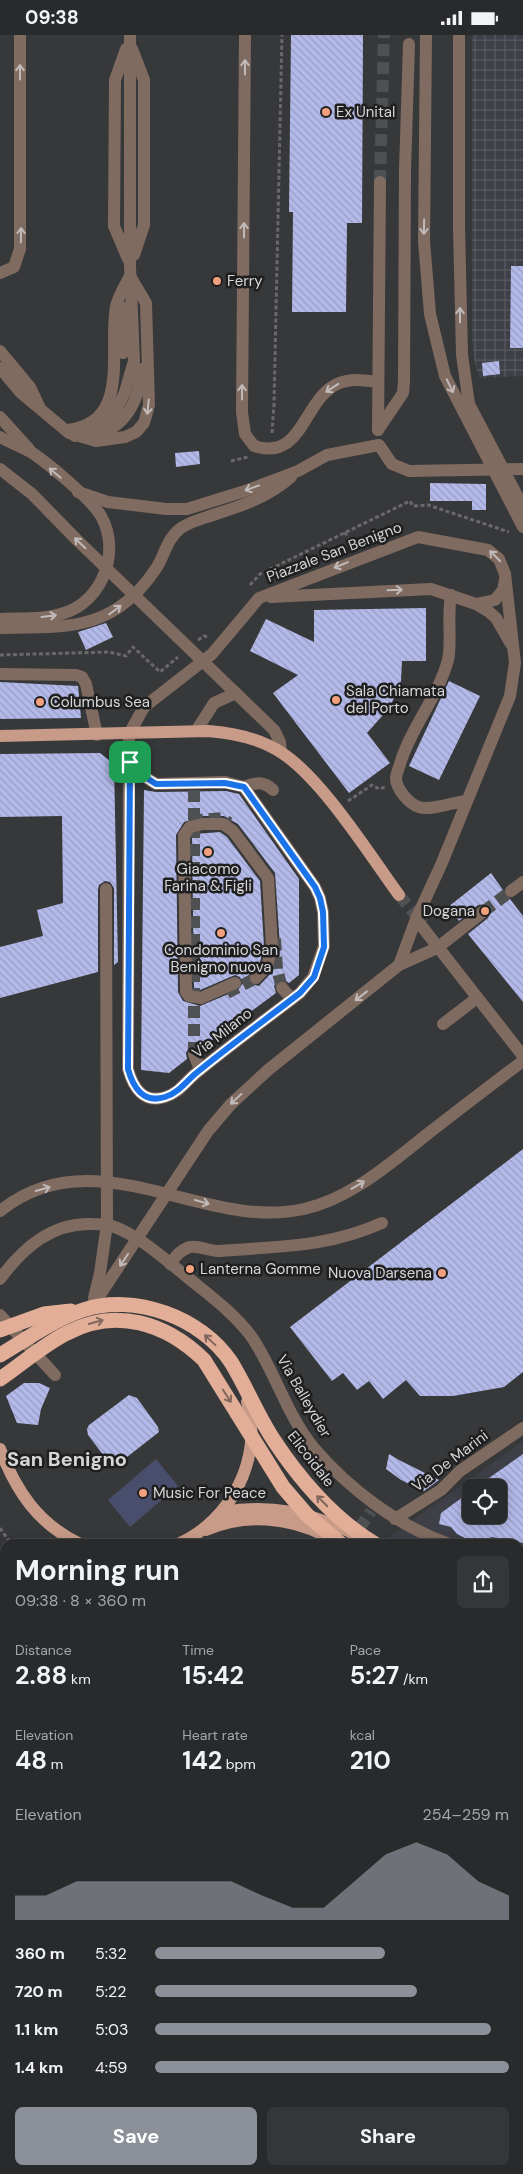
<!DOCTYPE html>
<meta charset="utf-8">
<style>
body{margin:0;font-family:"DM Sans",sans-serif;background:#353638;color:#f1f3f6;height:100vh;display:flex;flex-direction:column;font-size:19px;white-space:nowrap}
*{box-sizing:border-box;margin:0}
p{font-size:16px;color:#a5a7a9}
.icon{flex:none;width:28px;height:28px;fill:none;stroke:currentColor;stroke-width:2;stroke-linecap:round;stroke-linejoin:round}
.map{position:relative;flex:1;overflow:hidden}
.details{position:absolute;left:0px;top:1504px;width:524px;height:636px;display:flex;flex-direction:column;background:#292a2c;border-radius:15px 15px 0 0;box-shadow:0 2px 12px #0003,0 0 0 1px #454648}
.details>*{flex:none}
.buttons{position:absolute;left:462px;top:1444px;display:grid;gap:10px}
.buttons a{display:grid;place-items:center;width:45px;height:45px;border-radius:8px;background:#292a2c;box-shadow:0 2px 12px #0003,0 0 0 1px #454648;font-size:25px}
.pin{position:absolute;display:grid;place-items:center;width:42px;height:42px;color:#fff;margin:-21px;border-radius:10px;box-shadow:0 2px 8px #0006}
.round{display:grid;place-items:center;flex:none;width:52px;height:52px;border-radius:8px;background:#353638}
.overview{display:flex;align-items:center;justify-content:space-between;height:85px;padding:0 15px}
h1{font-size:28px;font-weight:700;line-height:38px}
.metrics{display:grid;grid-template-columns:repeat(3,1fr);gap:8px;height:85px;padding:5px 15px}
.metrics div{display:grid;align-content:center}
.metrics b{font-size:25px;font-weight:700}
.metrics small{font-size:14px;font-weight:400}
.metrics p{font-size:14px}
.chart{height:140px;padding:10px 15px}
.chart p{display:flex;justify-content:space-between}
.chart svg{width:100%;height:90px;margin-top:5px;fill:#8c9099;opacity:.7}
.primary-button{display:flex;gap:10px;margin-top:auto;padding:10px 15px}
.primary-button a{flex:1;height:58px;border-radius:8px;background:#8c9099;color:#fff;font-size:20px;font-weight:700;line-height:58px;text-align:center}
.primary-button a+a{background:#353638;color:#f1f3f6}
ul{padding:0 15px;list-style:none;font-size:16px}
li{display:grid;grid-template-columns:80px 60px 1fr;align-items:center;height:38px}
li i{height:12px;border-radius:6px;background:#8c9099}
.status{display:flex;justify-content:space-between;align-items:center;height:35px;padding:0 25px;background:#292a2c;direction:ltr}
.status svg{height:14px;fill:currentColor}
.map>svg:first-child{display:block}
.built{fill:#3e3f47;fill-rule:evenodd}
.industrial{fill:url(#industrial-grid)}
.green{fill:#4a4e6d}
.building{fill:url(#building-back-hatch);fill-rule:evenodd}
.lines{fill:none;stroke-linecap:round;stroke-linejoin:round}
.minor-tunnel{stroke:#4f5052;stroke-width:12;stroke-dasharray:12 6;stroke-linecap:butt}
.major-tunnel{stroke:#4f5052;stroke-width:12;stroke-dasharray:12 6;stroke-linecap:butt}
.path{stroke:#69696b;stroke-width:3;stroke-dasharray:4 2.5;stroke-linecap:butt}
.minor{stroke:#806b61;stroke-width:12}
.major{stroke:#c79b88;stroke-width:12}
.highway{stroke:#e2ae97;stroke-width:15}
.rail-casing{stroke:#acacae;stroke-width:5.5}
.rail{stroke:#1f1f20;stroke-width:4;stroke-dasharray:11;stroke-linecap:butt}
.oneway{stroke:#c0bbba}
.oneway2{stroke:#80665c}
.route-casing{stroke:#fff;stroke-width:10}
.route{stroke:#1a73e8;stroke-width:6}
.poi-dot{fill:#f1a17d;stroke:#1f1f20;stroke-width:2}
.labels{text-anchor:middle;stroke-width:5;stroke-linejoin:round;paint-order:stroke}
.poi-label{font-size:15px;fill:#d6d6d8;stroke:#1f1f20;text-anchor:start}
.street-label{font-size:15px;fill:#d6d6d8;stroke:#1f1f20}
.district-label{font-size:20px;font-weight:bold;fill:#d6d6d8;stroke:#1f1f20}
</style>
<div class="status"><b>09:38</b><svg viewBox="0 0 49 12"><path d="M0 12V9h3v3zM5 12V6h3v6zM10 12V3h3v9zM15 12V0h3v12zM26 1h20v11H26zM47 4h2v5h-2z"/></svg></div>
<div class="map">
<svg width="523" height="2139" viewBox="0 0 523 2139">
<defs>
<pattern id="industrial-grid" width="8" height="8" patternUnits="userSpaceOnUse" patternTransform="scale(1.25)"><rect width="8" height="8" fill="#3e3f47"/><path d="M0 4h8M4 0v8" fill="none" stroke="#595a61"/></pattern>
<pattern id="building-back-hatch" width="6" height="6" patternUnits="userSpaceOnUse" patternTransform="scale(1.25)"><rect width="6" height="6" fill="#b3baea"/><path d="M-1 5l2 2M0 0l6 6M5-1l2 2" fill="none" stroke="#969cc0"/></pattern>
</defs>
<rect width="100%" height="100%" fill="#37383a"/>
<!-- built -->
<path class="built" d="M523 1406V2139H422L420 2135H519V1509H380ZM471 1452H499V1480H471Z"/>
<!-- industrial -->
<path class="industrial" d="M472 0H523V341L479 343 475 329 472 305Z"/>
<!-- green -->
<path class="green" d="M156 1424 178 1451 130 1492 108 1465Z"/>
<!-- building -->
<g class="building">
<path d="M291 0H363L362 188H347L346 277H292L293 177H289Z"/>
<path d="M511 231H523V313H510Z"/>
<path d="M499 326 500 339 483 341 482 328Z"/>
<path d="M199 416 200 429 176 432 175 418Z"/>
<path d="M430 448 486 449V475H472V466H430Z"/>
<path d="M426 573V626H402L401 646 390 672 367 698 390 728 349 758 273 658 298 640 250 616 266 584 314 607V575Z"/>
<path d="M106 588 113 602 86 615 78 597Z"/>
<path d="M449 646 480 661 439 745 409 731Z"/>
<path d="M0 647 78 651 81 683 0 684Z"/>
<path d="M100 718 114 729 118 927 114 930V853L110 847 105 846 99 850 98 854V937L0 963V912L43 901 37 875 63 868 62 781 0 782V719Z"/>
<path d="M144 755 156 757 226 756 239 759 299 844V940L289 948 284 945 277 947 274 951 276 958 200 1014 195 1011 188 1014 186 1018 187 1024 169 1038 141 1035ZM203 781H224L238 789 275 838 280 912 273 936 259 951 251 949 248 941 260 927 264 911 260 846 227 802 220 797 195 799 192 803 194 954 200 955 235 940 240 942 243 948 238 955 200 971 183 966 178 957 176 800 184 787Z"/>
<path d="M491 838 503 855 505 861 510 864 523 881V967L468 899 488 883 491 876 489 872 486 869 478 870 459 886 448 872Z"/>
<path d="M523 1114V1337L504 1352 453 1361H420L406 1345 383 1364 369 1346 357 1355 343 1338 332 1346 290 1292Z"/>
<path d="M24 1348H39L50 1353 41 1374 38 1390 17 1388 6 1361Z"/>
<path d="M129 1360 137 1363 158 1392 159 1397 118 1429H110L88 1400 87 1394 89 1390Z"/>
<path d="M389 1419 399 1425 439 1445 424 1456 401 1445 386 1434Z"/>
<path d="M523 1419V1508L492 1502 483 1506 473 1507 457 1499 451 1492 439 1489 441 1478 471 1456V1480H499V1452H476Z"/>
</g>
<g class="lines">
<!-- minor-tunnel -->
<g class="minor-tunnel">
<path d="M380 147 384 0"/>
<path d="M194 755V1019"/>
<path d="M191 786 222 783 229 788"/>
<path d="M483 877 511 856"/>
<path d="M275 904 277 934 282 953"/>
<path d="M227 958 256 943"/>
<path d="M349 1509 371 1476"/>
</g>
<!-- major-tunnel -->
<path class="major-tunnel" d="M399 860 423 889"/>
<!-- path -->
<g class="path">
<path d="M272 398 274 369 282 0"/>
<path d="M231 426 248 422"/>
<path d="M345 497 352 513"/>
<path d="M250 550 260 539 410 466 413 471 428 470 509 497"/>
<path d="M198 605 204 601 209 602"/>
<path d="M0 620 109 617 126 621 133 612 160 637 178 622"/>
<path d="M390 672 408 680"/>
<path d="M348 766 372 750 379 754 385 752"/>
<path d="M0 1493 11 1509"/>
<path d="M519 2070 523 2044"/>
<path d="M405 2135 408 2139"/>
<path d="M427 2135 431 2139"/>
<path d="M507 2139 508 2135"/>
</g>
<!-- minor -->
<g class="minor">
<path d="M245 0 242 377 245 399 254 411C303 427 303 365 337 349 351 343 363 345 378 347"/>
<path d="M426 0 424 206 430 279 445 341 523 492"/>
<path d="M459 0V191L462 320 469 369 523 472"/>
<path d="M126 14 115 45 114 191 128 224"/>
<path d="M132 14 144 45V190L134 220"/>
<path d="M0 238 14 232 20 214V0"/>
<path d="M0 316 30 352 39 371"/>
<path d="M123 318 125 273"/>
<path d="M0 333 21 358 69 398 96 406 125 402 136 397 144 388 149 370 146 268 130 241"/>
<path d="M0 382 29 414"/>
<path d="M67 395C132 389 108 313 116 272 118 261 125 251 130 241"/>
<path d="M378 395 403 358 404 346 405 135 409 9"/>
<path d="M378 395 380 147"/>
<path d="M75 401 94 397 114 380 125 357 134 326 130 231V0"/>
<path d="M96 401C127 390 139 366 142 334"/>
<path d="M0 402C11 408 24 413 34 419 51 431 91 464 101 481 121 516 103 566 64 578 44 585 21 583 0 584"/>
<path d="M0 434 32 459 77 505 274 695 280 707 281 717"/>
<path d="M78 457 108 467 166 474H187L245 456 298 436 327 420 379 410 392 429 409 436 523 434"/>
<path d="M451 560C447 581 452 608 448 625 438 662 411 692 400 729 399 733 396 739 396 743 396 754 409 769 419 772 431 776 453 767 467 766"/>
<path d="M271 562 431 554 476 569 488 576 496 583 511 609"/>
<path d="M476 569 495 565 503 555 505 545"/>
<path d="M0 593C66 592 113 597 155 535 165 521 166 504 181 493 191 486 205 483 216 479 244 470 268 462 291 442"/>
<path d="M0 639 76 640 82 642 86 649 97 700"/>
<path d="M196 696 214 668 236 658"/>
<path d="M130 727 142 740 156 749 225 747 244 752 315 852 320 863 323 877 324 911 313 942 300 958C265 985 229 1011 195 1039 185 1047 178 1059 165 1062 143 1069 133 1052 128 1034L129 699 144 672 212 619 259 563 418 502 488 515 499 524 505 539 515 628 510 661 441 830 416 884 399 930"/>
<path d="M244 752C256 747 264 746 273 755"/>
<path d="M511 856 523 847"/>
<path d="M416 884 523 1021"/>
<path d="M235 948 201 963 189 961 186 957 184 800 190 792 203 789H223L233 796 268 843 272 912 267 931 256 943"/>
<path d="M282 953 292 964"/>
<path d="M443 989 477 963"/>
<path d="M194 1019 200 1035"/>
<path d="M0 1176C96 1099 202 1197 304 1174 352 1163 392 1127 430 1097 461 1073 492 1049 523 1026"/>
<path d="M170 1229C176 1221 180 1215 190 1212 199 1210 210 1217 220 1216 280 1211 325 1213 382 1188"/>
<path d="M0 1244C23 1213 52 1187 93 1189 99 1189 106 1189 112 1191 137 1199 166 1225 187 1242 209 1260 234 1278 251 1301 275 1336 287 1381 314 1413 349 1454 398 1491 449 1509"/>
<path d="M94 1263 100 1238 107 1189 106 854"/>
<path d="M92 1272 208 1096 231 1069 268 1035 399 930 437 913 483 877"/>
<path d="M0 1280 55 1340"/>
<path d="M395 1484 441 1455 460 1436 523 1393"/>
<path d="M519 1531 523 1532"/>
<path d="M519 1595 523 1597"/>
<path d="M519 1940 523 1912"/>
<path d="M0 2012 5 2010"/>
<path d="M0 2099H5"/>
<path d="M385 2135 388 2139"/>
<path d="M108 2139V2135"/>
<path d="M216 2139 217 2135"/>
</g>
<!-- major -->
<g class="major">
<path d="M0 701 208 696C234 698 260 703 282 718 323 745 369 819 399 860"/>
<path d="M0 1414C16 1456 38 1489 80 1509"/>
<path d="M223 1477C270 1469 310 1477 352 1498"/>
<path d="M206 1495C245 1478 289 1482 326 1501"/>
<path d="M178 1509C231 1486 264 1422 247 1367"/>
<path d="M0 1532 5 1539"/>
<path d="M519 1943 523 1944"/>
</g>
<!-- highway -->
<g class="highway">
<path d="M0 1295 44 1279 71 1276"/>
<path d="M0 1320C27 1304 53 1285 83 1275 134 1258 201 1282 231 1327 247 1353 258 1382 275 1407 301 1446 334 1484 375 1509"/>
<path d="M0 1344C22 1329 43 1310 67 1298 116 1272 166 1288 204 1325L283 1452 307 1480 341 1509"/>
<path d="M0 1544 5 1547"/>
<path d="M519 1561 523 1562"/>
<path d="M519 1580 523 1581"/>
<path d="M0 1615 5 1620"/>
<path d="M0 1635 5 1631"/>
<path d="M0 1687 5 1692"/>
</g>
<defs>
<g id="rail">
<path d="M0 1722 5 1726"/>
<path d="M0 1734 5 1739"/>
<path d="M0 1775 5 1780"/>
<path d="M0 1788 5 1792"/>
<path d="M273 2135 275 2139"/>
<path d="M283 2135 285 2139"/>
<path d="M296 2135 298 2139"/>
<path d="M306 2135 308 2139"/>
</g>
</defs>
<!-- rail casing -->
<use href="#rail" class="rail-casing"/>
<!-- rail -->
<use href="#rail" class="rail"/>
</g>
<!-- one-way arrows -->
<defs><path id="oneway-shaft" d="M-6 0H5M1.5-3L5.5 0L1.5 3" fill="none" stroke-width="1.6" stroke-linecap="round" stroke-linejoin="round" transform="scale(1.25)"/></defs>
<g class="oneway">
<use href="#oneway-shaft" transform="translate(245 32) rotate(-90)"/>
<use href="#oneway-shaft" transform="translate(20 37) rotate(-90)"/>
<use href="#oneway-shaft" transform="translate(424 192) rotate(91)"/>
<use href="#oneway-shaft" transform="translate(244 195) rotate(-90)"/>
<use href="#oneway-shaft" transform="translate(21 200) rotate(-89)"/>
<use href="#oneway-shaft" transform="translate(460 280) rotate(-90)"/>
<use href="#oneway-shaft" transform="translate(450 351) rotate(64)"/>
<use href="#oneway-shaft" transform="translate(332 353) rotate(147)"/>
<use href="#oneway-shaft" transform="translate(242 357) rotate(-90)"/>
<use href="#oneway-shaft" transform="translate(148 372) rotate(96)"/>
<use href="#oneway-shaft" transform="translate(55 438) rotate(-140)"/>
<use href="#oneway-shaft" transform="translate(252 453) rotate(160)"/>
<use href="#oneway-shaft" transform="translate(80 508) rotate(-136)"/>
<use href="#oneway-shaft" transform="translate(495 521) rotate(-135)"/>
<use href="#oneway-shaft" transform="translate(341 530) rotate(158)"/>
<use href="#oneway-shaft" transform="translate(395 555) rotate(-2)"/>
<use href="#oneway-shaft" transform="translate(115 575) rotate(-37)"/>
<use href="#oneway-shaft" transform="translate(49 581) rotate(-7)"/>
<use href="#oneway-shaft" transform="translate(361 961) rotate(142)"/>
<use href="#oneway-shaft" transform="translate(236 1064) rotate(137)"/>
<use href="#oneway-shaft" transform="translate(358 1150) rotate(-31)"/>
<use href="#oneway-shaft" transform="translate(43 1154) rotate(-16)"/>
<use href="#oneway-shaft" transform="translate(202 1167) rotate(15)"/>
<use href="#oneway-shaft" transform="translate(124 1225) rotate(124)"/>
</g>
<g class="oneway2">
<use href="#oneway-shaft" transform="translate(96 1287) rotate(-16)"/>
<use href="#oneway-shaft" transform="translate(210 1305) rotate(-137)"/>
<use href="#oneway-shaft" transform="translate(227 1361) rotate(57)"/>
<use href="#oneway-shaft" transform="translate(322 1466) rotate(-135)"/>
</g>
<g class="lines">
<defs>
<path id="route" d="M130 727 142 740 156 749 225 748 244 752 315 852 320 863 323 877 324 912 314 942 300 958C265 985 229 1011 195 1039 186 1047 178 1058 165 1062 143 1069 133 1052 128 1034Z"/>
</defs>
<!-- route casing -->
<use href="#route" class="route-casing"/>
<!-- route -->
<use href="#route" class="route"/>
</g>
<!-- markers -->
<g class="poi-dot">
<circle cx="326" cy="77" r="5"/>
<circle cx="217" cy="246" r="5"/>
<circle cx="336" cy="665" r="5"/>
<circle cx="40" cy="667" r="5"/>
<circle cx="208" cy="817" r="5"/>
<circle cx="485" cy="876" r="5"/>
<circle cx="221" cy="898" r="5"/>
<circle cx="190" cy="1234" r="5"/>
<circle cx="442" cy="1238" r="5"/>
<circle cx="143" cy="1458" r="5"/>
</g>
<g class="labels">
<!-- poi labels -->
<g class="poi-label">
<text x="336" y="82">Ex Unital</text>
<text x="227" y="251">Ferry</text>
<text x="346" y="661">Sala Chiamata<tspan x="346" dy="17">del Porto</tspan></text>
<text x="50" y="672">Columbus Sea</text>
<text x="208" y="839" text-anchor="middle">Giacomo<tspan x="208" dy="17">Farina &amp; Figli</tspan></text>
<text x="475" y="881" text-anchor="end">Dogana</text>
<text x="221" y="920" text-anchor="middle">Condominio San<tspan x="221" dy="17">Benigno nuova</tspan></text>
<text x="200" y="1239">Lanterna Gomme</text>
<text x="432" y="1243" text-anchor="end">Nuova Darsena</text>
<text x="153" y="1463">Music For Peace</text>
</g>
<!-- street labels -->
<g class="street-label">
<text transform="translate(334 517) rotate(-21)" y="5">Piazzale San Benigno</text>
<text transform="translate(222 998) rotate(-38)" y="5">Via Milano</text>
<text transform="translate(304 1361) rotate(60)" y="5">Via Balleydier</text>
<text transform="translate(311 1424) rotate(52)" y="5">Elicoidale</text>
<text transform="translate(450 1426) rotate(-37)" y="5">Via De Marini</text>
</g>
<!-- district labels -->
<g class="district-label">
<text x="67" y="1431">San Benigno</text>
</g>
</g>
</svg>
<div class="buttons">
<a><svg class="icon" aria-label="locate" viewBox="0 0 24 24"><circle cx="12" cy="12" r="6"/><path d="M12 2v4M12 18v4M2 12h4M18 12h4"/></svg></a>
</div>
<div class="pin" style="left:130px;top:727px;background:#1e9e55"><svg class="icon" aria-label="arrive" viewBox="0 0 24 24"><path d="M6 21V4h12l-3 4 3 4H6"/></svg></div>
<section class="details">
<div class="overview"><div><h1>Morning run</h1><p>09:38 · 8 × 360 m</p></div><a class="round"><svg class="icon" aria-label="share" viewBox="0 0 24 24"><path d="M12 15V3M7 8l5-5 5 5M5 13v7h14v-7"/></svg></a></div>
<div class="metrics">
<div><p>Distance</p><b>2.88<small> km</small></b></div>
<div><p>Time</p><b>15:42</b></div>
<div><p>Pace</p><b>5:27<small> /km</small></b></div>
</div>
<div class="metrics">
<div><p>Elevation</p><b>48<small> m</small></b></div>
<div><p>Heart rate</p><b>142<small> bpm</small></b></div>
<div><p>kcal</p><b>210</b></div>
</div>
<div class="chart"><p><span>Elevation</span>254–259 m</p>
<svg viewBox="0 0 160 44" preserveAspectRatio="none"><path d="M0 44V32L10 32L20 25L30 25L40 25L50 25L60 25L70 25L80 32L90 38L100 38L110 25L120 12L130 6L140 12L150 25L160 32V44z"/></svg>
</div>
<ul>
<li><b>360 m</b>5:32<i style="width:65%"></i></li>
<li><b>720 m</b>5:22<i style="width:74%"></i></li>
<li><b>1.1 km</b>5:03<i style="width:95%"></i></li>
<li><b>1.4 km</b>4:59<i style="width:100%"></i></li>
</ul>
<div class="primary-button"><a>Save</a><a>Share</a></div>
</section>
</div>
